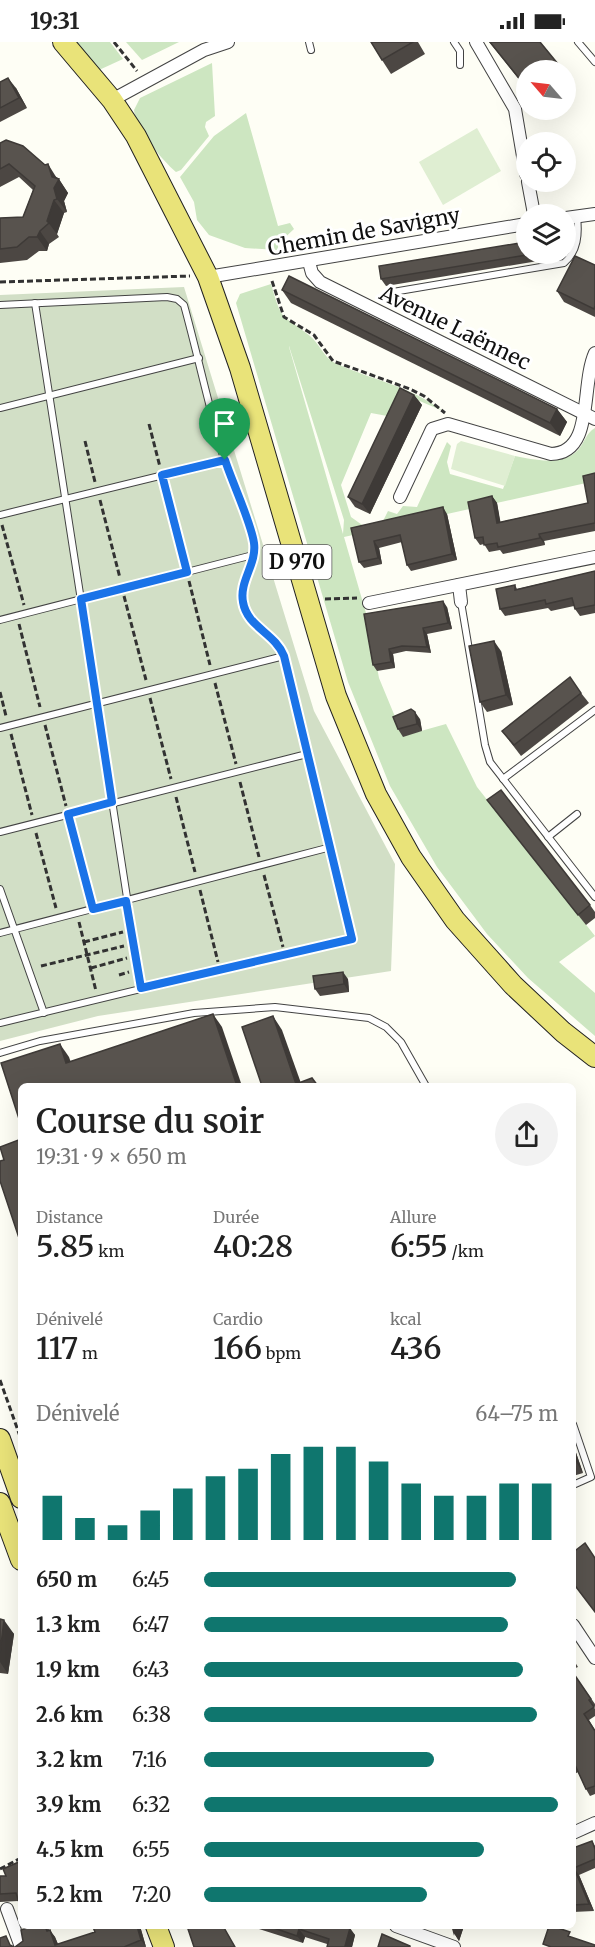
<!DOCTYPE html>
<html lang="fr">
<meta charset="utf-8">
<style>
body{margin:0;font-family:Merriweather,serif;background:#f2f2f2;color:#222;height:100vh;display:flex;flex-direction:column;font-size:22px;white-space:nowrap}
*{box-sizing:border-box;margin:0}
p{font-size:20px;color:#767676}
.icon{flex:none;width:33px;height:33px;fill:none;stroke:currentColor;stroke-width:2;stroke-linecap:round;stroke-linejoin:round}
.map{position:relative;flex:1;overflow:hidden}
.panel{position:absolute;left:18px;top:1041px;width:558px;height:846px;display:flex;flex-direction:column;background:#fff;border-radius:9px;box-shadow:0 6px 24px #0002}
.panel>*{flex:none}
.needle{width:39px;rotate:298deg}
.controls{position:absolute;left:516px;top:18px;display:grid;gap:12px}
.controls a{display:grid;place-items:center;width:60px;height:60px;border-radius:50%;background:#fff;box-shadow:0 6px 24px #0002;font-size:30px}
.pin{position:absolute;display:grid;place-items:center;width:51px;height:51px;color:#fff;margin:-62px -26px;border-radius:50% 50% 50% 0;rotate:-45deg;box-shadow:0 0 6px #0007}
.pin .icon{rotate:45deg}
.round{display:grid;place-items:center;flex:none;width:63px;height:63px;border-radius:32px;background:#f2f2f2}
.summary{display:flex;align-items:center;justify-content:space-between;height:102px;padding:0 18px}
h1{font-size:33px;font-weight:600;line-height:45px}
.stats{display:grid;grid-template-columns:repeat(3,1fr);gap:9px;height:102px;padding:6px 18px}
.stats div{display:grid;align-content:center}
.stats b{font-size:30px;font-weight:600}
.stats small{font-size:16px;font-weight:400}
.stats p{font-size:16px}
.chart{height:168px;padding:12px 18px}
.chart p{display:flex;justify-content:space-between}
.chart svg{width:100%;height:108px;margin-top:6px;stroke:#0f766e;stroke-width:6}
ul{padding:0 18px;list-style:none;font-size:20px}
li{display:grid;grid-template-columns:96px 72px 1fr;align-items:center;height:45px}
li i{height:15px;border-radius:8px;background:#0f766e}
.status{display:flex;justify-content:space-between;align-items:center;height:42px;padding:0 30px;background:#fff;direction:ltr}
.status svg{height:16px;fill:currentColor}
.map>svg:first-child{display:block}
.green{fill:#cde6c1;fill-rule:evenodd}
.cemetery{fill:#d2dfc6}
.pitch{fill:#dfeed2}
.lines{fill:none;stroke-linecap:round;stroke-linejoin:round}
.service-casing{stroke:#434343;stroke-width:8}
.minor-casing{stroke:#434343;stroke-width:14}
.primary-casing{stroke:#212121;stroke-width:22}
.path{stroke:#323232;stroke-width:3;stroke-dasharray:6 3;stroke-linecap:butt}
.service{stroke:#fff;stroke-width:6}
.minor{stroke:#fff;stroke-width:12}
.primary{stroke:#e9e379;stroke-width:20}
.wall{fill:#4c4743}
.shaded-wall{fill:#3e3a37}
.building{fill:#58534e;stroke:#3e3a37;stroke-width:1.5}
.route-casing{stroke:#fff;stroke-width:12}
.route{stroke:#1a73e8;stroke-width:8}
.labels{text-anchor:middle;stroke-width:6;stroke-linejoin:round;paint-order:stroke}
.shield{fill:#fff;stroke:#585858;stroke-width:1.5}
.shield-label{font-size:20px;font-weight:bold;fill:#101010}
.street-label{font-size:21px;fill:#101010;stroke:#fff}
</style>
<div class="status"><b>19:31</b><svg viewBox="0 0 49 12"><path d="M0 12V9h3v3zM5 12V6h3v6zM10 12V3h3v9zM15 12V0h3v12zM26 1h20v11H26zM47 4h2v5h-2z"/></svg></div>
<div class="map">
<svg width="595" height="1905" viewBox="0 0 595 1905">
<rect width="100%" height="100%" fill="#fefef5"/>
<!-- green -->
<g class="green">
<path d="M75 0H110L123 17 99 28Z"/>
<path d="M126 0H179L142 18Z"/>
<path d="M212 21 215 74 206 80 205 85 209 94 181 128 176 130C162 118 135 86 134 68L140 56Z"/>
<path d="M246 71 278 184 290 181 294 187 278 202V208L245 206 209 193 197 178 194 160 180 135 214 94Z"/>
<path d="M271 242C283 283 281 270 310 294 319 301 324 316 335 321 372 338 410 344 443 369L408 354 398 376 371 371 341 443 351 475 365 485 383 479 388 469 397 472 403 464 417 465 447 400 451 404 447 420 450 432 503 447 515 414C534 418 563 424 578 408 585 400 586 391 595 386V439L344 495 368 578 379 636 403 694 446 682 477 745 595 894 559 920 595 951V994L528 936 487 892 437 825 390 744 348 640 236 261 240 252ZM289 304 344 478 343 492 289 305Z"/>
</g>
<!-- cemetery -->
<path class="cemetery" d="M184 245 314 669 395 822 391 929 98 974 0 999V253Z"/>
<!-- pitch -->
<g class="pitch">
<path d="M477 86 501 129 443 163 419 120Z"/>
<path d="M461 399 515 414 505 444 451 427 457 402Z"/>
</g>
<g class="lines">
<defs>
<g id="service">
<path d="M309 0 311 8"/>
<path d="M454 0 460 9V23"/>
<path d="M578 0 595 20"/>
<path d="M387 251 564 221C578 209 579 192 577 175"/>
<path d="M35 261 141 946"/>
<path d="M0 263 167 255 177 257 184 263C198 314 209 366 224 417 232 445 246 471 253 499 259 520 239 539 243 561 249 586 275 591 284 614L352 896 0 981"/>
<path d="M0 366 199 316"/>
<path d="M0 473 225 418"/>
<path d="M461 560 485 703 490 720 595 855"/>
<path d="M0 578 253 513"/>
<path d="M0 686 284 614"/>
<path d="M503 737 595 668"/>
<path d="M0 790 307 712"/>
<path d="M548 795 577 772"/>
<path d="M0 847 44 971"/>
<path d="M0 891 331 805"/>
<path d="M0 1011 40 999 194 971 275 965 369 976 386 985 401 1000 426 1044"/>
<path d="M573 1382 591 1435 573 1443"/>
</g>
<g id="minor">
<path d="M476 0 515 67 526 132"/>
<path d="M112 58 204 8 228 0"/>
<path d="M528 140 534 172"/>
<path d="M566 176 595 172"/>
<path d="M309 220 312 231 320 240 595 377"/>
<path d="M208 235 526 182"/>
<path d="M400 455 432 387 448 382 551 412C595 411 580 344 595 311"/>
<path d="M459 543 461 560"/>
<path d="M369 561 595 515"/>
<path d="M573 1583 595 1616"/>
<path d="M573 1791 595 1781"/>
<path d="M7 1867 21 1905"/>
<path d="M396 1884 454 1905"/>
</g>
<g id="primary">
<path d="M63 0 112 58 136 94 208 235 240 326 336 654 376 752 411 815 455 878 513 943 563 990 595 1015"/>
<path d="M0 1397 21 1456"/>
<path d="M0 1461 21 1518"/>
<path d="M156 1884 164 1905"/>
</g>
</defs>
<!-- service casing -->
<use href="#service" class="service-casing"/>
<!-- minor casing -->
<use href="#minor" class="minor-casing"/>
<!-- primary casing -->
<use href="#primary" class="primary-casing"/>
<!-- path -->
<g class="path">
<path d="M114 0 137 29"/>
<path d="M272 239 284 275 314 293 333 319 410 347 424 354 445 371"/>
<path d="M0 240 190 234"/>
<path d="M149 382 160 425"/>
<path d="M85 399 95 440"/>
<path d="M164 443 184 521"/>
<path d="M100 458 120 536"/>
<path d="M2 483 24 563"/>
<path d="M189 539 210 623"/>
<path d="M124 554 146 638"/>
<path d="M325 557 357 556"/>
<path d="M19 582 40 665"/>
<path d="M215 641 236 722"/>
<path d="M0 650 6 674"/>
<path d="M150 656 171 737"/>
<path d="M45 683 66 764"/>
<path d="M11 692 32 773"/>
<path d="M240 740 259 815"/>
<path d="M176 755 195 830"/>
<path d="M71 782 90 857"/>
<path d="M36 791 56 866"/>
<path d="M264 833 283 905"/>
<path d="M200 848 218 920"/>
<path d="M79 880 96 949"/>
<path d="M84 900 123 890"/>
<path d="M41 924 124 904"/>
<path d="M91 926 127 916"/>
<path d="M119 933 129 930"/>
<path d="M0 1338 21 1397"/>
<path d="M0 1827 21 1816"/>
</g>
<!-- service -->
<use href="#service" class="service"/>
<!-- minor -->
<use href="#minor" class="minor"/>
<!-- primary -->
<use href="#primary" class="primary"/>
</g>
<!-- wall -->
<g class="wall">
<path d="M371 0H418L425 12 391 32 382 18Z"/>
<path d="M489 0H540L563 28H526V46Z"/>
<path d="M566 32 570 38 566 42Z"/>
<path d="M0 40 16 46 27 66 0 80Z"/>
<path d="M0 101 58 136 68 151 64 159 67 170 64 171 57 192 59 195 49 202 47 209H39L27 218 0 221V176L23 175 33 148 19 135 0 145Z"/>
<path d="M526 212H549L550 217 386 244 381 237Z"/>
<path d="M595 223V275L564 260 557 249Z"/>
<path d="M282 248 557 367 567 380 560 394 291 261Z"/>
<path d="M414 353 422 363 370 472 355 465 348 455Z"/>
<path d="M595 431V489L544 499 545 503 503 512 500 508 489 510 484 502 480 503 475 496 492 454 497 461 500 480 588 461Z"/>
<path d="M447 472 457 518 411 529 407 523 402 500 379 506 382 522 364 526 359 520 351 486Z"/>
<path d="M595 529V571L580 574 575 567 574 564 551 569 548 566 505 574 500 567 515 543 517 547Z"/>
<path d="M447 565 452 587 427 592 431 611 406 609 393 612 395 626 377 629 373 623 364 572Z"/>
<path d="M501 609 513 663 487 670 480 660Z"/>
<path d="M581 651 589 661 521 714 502 689Z"/>
<path d="M420 677 422 689 403 695 398 687Z"/>
<path d="M487 758 590 863 595 870V876L586 883Z"/>
<path d="M348 937 349 950 320 954 315 947Z"/>
<path d="M573 1402 583 1431 573 1434Z"/>
<path d="M0 1577 14 1592 8 1632 0 1631Z"/>
<path d="M573 1617 578 1625 573 1627Z"/>
<path d="M576 1635 595 1662V1664L594 1665 595 1667V1674L589 1678 595 1688V1752L590 1754 586 1747 578 1730 573 1733V1638Z"/>
<path d="M592 1799 595 1804V1826L579 1833 594 1869 573 1870V1806Z"/>
<path d="M21 1819 18 1859 0 1860V1834H6Z"/>
<path d="M27 1884H48L49 1888 55 1895 58 1902 140 1884 146 1905H15L23 1899 27 1886Z"/>
<path d="M257 1884H345L355 1893 352 1905H327V1902L305 1895 303 1901 259 1887Z"/>
<path d="M444 1884H464L459 1899 454 1891 453 1887Z"/>
</g>
<!-- shaded-wall -->
<g class="shaded-wall">
<path d="M8 36 16 46 27 66 19 56Z"/>
<path d="M48 122 58 138 59 137 68 151 64 159 67 170 57 157Z"/>
<path d="M54 158 64 171 57 192 47 179Z"/>
<path d="M40 189 49 202 47 209 37 195Z"/>
<path d="M414 353 422 363 370 472 362 462Z"/>
<path d="M557 367 567 380 560 394 550 381Z"/>
<path d="M492 454 497 461 502 488 497 481Z"/>
<path d="M443 465 447 472 457 518 452 512Z"/>
<path d="M539 492 544 499 545 503 540 496Z"/>
<path d="M374 499 379 506 382 522 378 516Z"/>
<path d="M443 559 447 565 452 587 448 581Z"/>
<path d="M423 586 427 592 431 611 427 605Z"/>
<path d="M494 599 501 609 513 663 506 653Z"/>
<path d="M389 607 393 612 395 626 391 620Z"/>
<path d="M415 670 420 677 422 689 417 682Z"/>
<path d="M343 930 348 937 349 950 344 942Z"/>
<path d="M213 972 222 985 242 1044H237Z"/>
<path d="M273 974 282 988 302 1044 296 1042Z"/>
<path d="M60 1002 69 1015 76 1035 66 1021Z"/>
<path d="M573 1402 583 1431 573 1415Z"/>
<path d="M4 1578 14 1592 8 1632 0 1620V1611Z"/>
<path d="M574 1826 579 1833 594 1869 589 1862Z"/>
<path d="M137 1884H140L146 1905 141 1898Z"/>
<path d="M456 1884H464L459 1899 454 1891Z"/>
<path d="M350 1886 355 1893 352 1905H345Z"/>
<path d="M299 1887 305 1895 303 1901 297 1894Z"/>
<path d="M50 1888 55 1895 59 1905 55 1903Z"/>
</g>
<!-- building -->
<g class="building">
<path d="M371 0H413L382 18Z"/>
<path d="M490 0H540L563 28H526V45Z"/>
<path d="M8 36 19 56 0 66V40Z"/>
<path d="M6 98 23 104 45 123 48 122 52 135 59 137 54 146 57 157 54 158 47 179 49 181 40 189 37 195H29L17 205 0 207V176L23 175 35 144 9 122 0 127V101Z"/>
<path d="M526 200V212H533L381 237 379 224Z"/>
<path d="M575 214 595 223V264L594 267 557 249Z"/>
<path d="M289 234 557 367 550 381 282 248Z"/>
<path d="M400 346 414 353 362 462 348 455Z"/>
<path d="M595 431V481L539 492 540 496 498 505 497 501 484 503 483 495 475 496 468 460 492 454 497 481 588 461 583 434Z"/>
<path d="M443 465 452 512 407 523 400 493 374 499 378 516 359 520 351 486Z"/>
<path d="M595 529V563L575 567 572 556 546 562 545 558 500 567 496 547 515 543V548Z"/>
<path d="M443 559 448 581 423 586 427 605 402 604 389 607 391 620 373 623 364 572Z"/>
<path d="M494 599 506 653 480 660 469 604Z"/>
<path d="M570 635 581 651 514 703 502 689Z"/>
<path d="M411 667 415 670 417 682 398 687 393 675Z"/>
<path d="M501 748 590 863 578 873 487 758Z"/>
<path d="M343 930 344 942 315 947 313 934Z"/>
<path d="M213 972 237 1044H21V1083L1 1021 60 1002 66 1021Z"/>
<path d="M273 974 296 1042 312 1036 318 1044H262L242 985Z"/>
<path d="M21 1097V1202L0 1139V1119L4 1118 0 1105Z"/>
<path d="M585 1501 595 1516V1570L573 1541 575 1538 573 1534V1504L576 1508Z"/>
<path d="M0 1577 4 1578 0 1611Z"/>
<path d="M576 1635 591 1657 589 1658 594 1665 584 1672 595 1689V1744L586 1747 575 1723 573 1724V1638Z"/>
<path d="M592 1799 595 1807V1817L574 1826 589 1862 573 1863V1806Z"/>
<path d="M21 1819V1867L16 1851 0 1852V1834H6L3 1827Z"/>
<path d="M27 1884H45L47 1889 50 1888 55 1903 95 1890 93 1885 95 1884H137L141 1898 124 1905H15L23 1899 21 1888 27 1886Z"/>
<path d="M187 1884H223L235 1905H194Z"/>
<path d="M268 1884H345L350 1886 345 1904 347 1905H327L329 1897 299 1887 297 1894Z"/>
<path d="M452 1884H456L454 1891Z"/>
<path d="M549 1884H552L570 1890 568 1894 595 1903V1905H551L543 1902Z"/>
<path d="M382 1892 410 1904V1905H378Z"/>
<path d="M6 1894 10 1903 14 1905H0V1896Z"/>
</g>
<g class="lines">
<defs>
<path id="route" d="M225 418C232 440 251 480 254 501 257 522 239 539 243 560 247 585 275 591 284 614L352 897 141 946 126 859 93 867 68 772 112 760 81 557 187 530 162 433Z"/>
</defs>
<!-- route casing -->
<use href="#route" class="route-casing"/>
<!-- route -->
<use href="#route" class="route"/>
</g>
<g class="labels">
<!-- shield labels -->
<rect class="shield" x="262.5" y="503" width="69" height="34" rx="4.5"/>
<g class="shield-label">
<text x="297" y="527">D 970</text>
</g>
<!-- street labels -->
<g class="street-label">
<text transform="translate(364 190) rotate(-10)" y="7">Chemin de Savigny</text>
<text transform="translate(455 286) rotate(26)" y="7">Avenue Laënnec</text>
</g>
</g>
</svg>
<div class="controls">
<a><svg class="needle" viewBox="-14 -14 28 28"><path d="M0-13l5 13h-10z" fill="#e53935"/><path d="M0 13l5-13h-10z" fill="#767676"/></svg></a>
<a><svg class="icon" aria-label="locate" viewBox="0 0 24 24"><circle cx="12" cy="12" r="6"/><path d="M12 2v4M12 18v4M2 12h4M18 12h4"/></svg></a>
<a><svg class="icon" aria-label="layers" viewBox="0 0 24 24"><path d="M12 4l9 5-9 5-9-5zM3 14l9 5 9-5"/></svg></a>
</div>
<div class="pin" style="left:225px;top:418px;background:#1e9e55"><svg class="icon" aria-label="arrive" viewBox="0 0 24 24"><path d="M6 21V4h12l-3 4 3 4H6"/></svg></div>
<section class="panel">
<div class="summary"><div><h1>Course du soir</h1><p>19:31 · 9 × 650 m</p></div><a class="round"><svg class="icon" aria-label="share" viewBox="0 0 24 24"><path d="M12 15V3M7 8l5-5 5 5M5 13v7h14v-7"/></svg></a></div>
<div class="stats">
<div><p>Distance</p><b>5.85<small> km</small></b></div>
<div><p>Durée</p><b>40:28</b></div>
<div><p>Allure</p><b>6:55<small> /km</small></b></div>
</div>
<div class="stats">
<div><p>Dénivelé</p><b>117<small> m</small></b></div>
<div><p>Cardio</p><b>166<small> bpm</small></b></div>
<div><p>kcal</p><b>436</b></div>
</div>
<div class="chart"><p><span>Dénivelé</span>64–75 m</p>
<svg viewBox="0 0 160 44" preserveAspectRatio="none"><path d="M5 44V26M15 44V35M25 44V38M35 44V32M45 44V23M55 44V18M65 44V15M75 44V9M85 44V6M95 44V6M105 44V12M115 44V21M125 44V26M135 44V26M145 44V21M155 44V21"/></svg>
</div>
<ul>
<li><b>650 m</b>6:45<i style="width:88%"></i></li>
<li><b>1.3 km</b>6:47<i style="width:86%"></i></li>
<li><b>1.9 km</b>6:43<i style="width:90%"></i></li>
<li><b>2.6 km</b>6:38<i style="width:94%"></i></li>
<li><b>3.2 km</b>7:16<i style="width:65%"></i></li>
<li><b>3.9 km</b>6:32<i style="width:100%"></i></li>
<li><b>4.5 km</b>6:55<i style="width:79%"></i></li>
<li><b>5.2 km</b>7:20<i style="width:63%"></i></li>
</ul>
</section>
</div>
